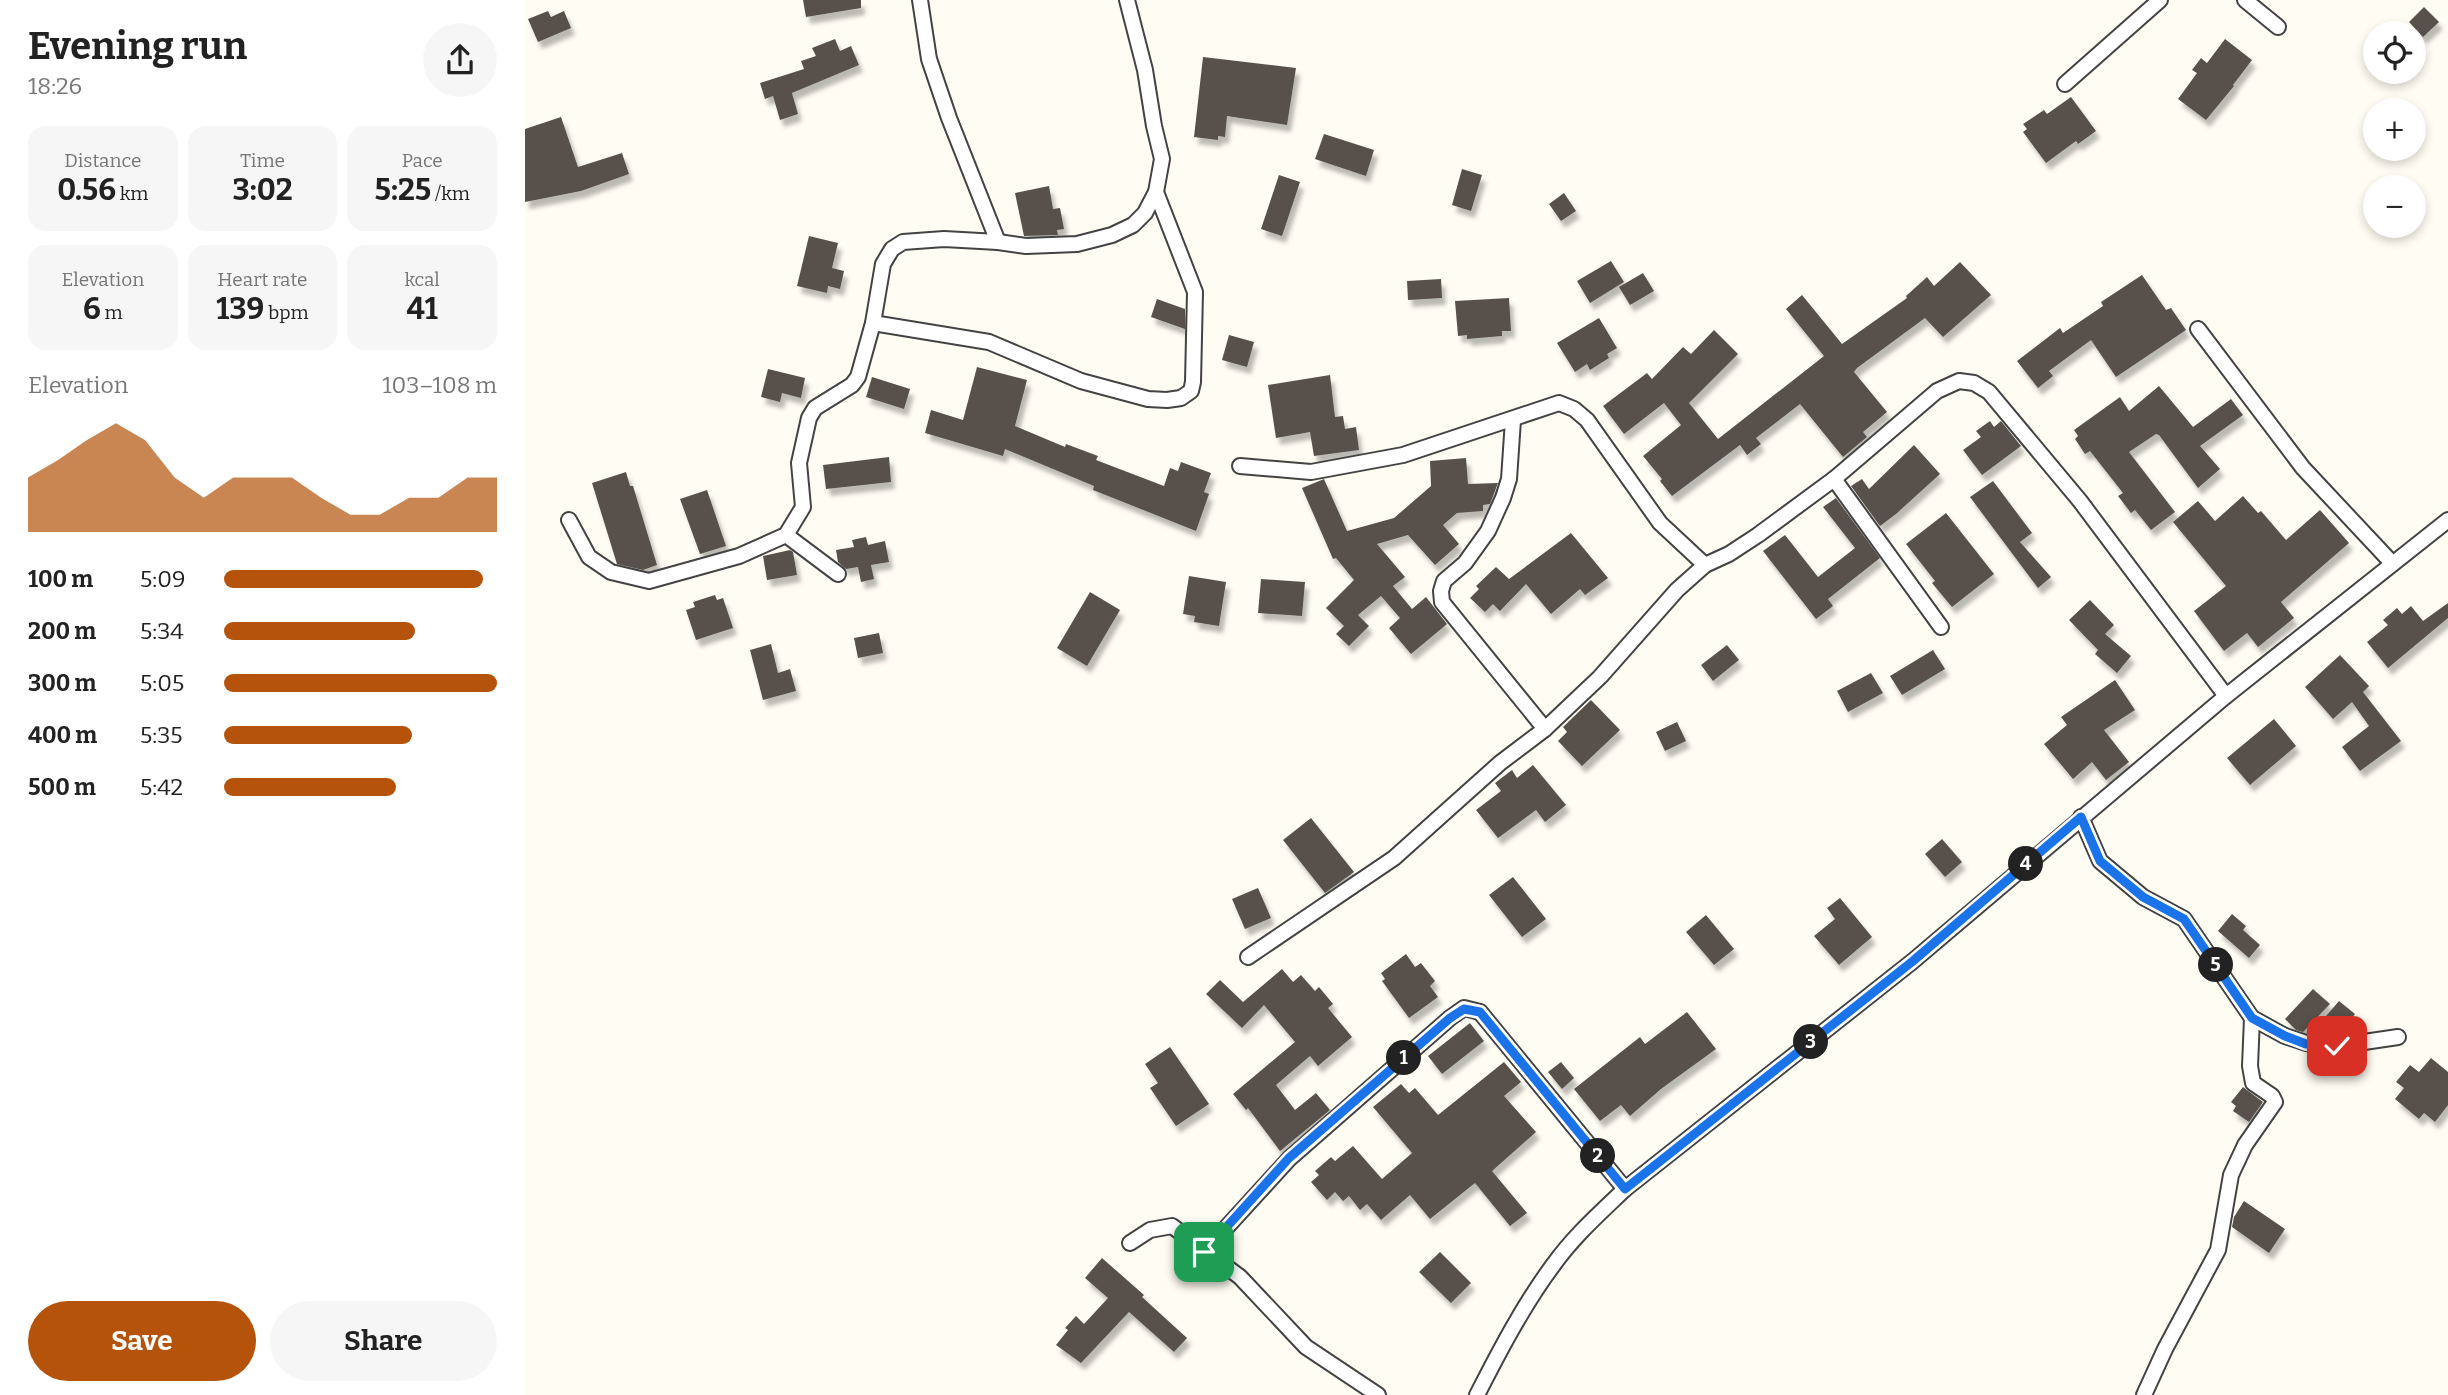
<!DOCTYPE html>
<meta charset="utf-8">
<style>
body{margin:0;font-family:Bitter,serif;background:#f6f6f6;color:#222;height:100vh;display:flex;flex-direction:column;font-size:26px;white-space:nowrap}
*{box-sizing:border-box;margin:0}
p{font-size:23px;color:#767676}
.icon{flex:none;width:38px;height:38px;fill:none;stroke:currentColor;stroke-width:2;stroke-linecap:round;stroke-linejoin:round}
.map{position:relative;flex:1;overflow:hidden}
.details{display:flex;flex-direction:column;background:#fff;width:525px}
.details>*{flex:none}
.buttons{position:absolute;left:1838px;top:21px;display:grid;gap:14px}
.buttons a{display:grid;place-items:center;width:63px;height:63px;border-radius:50%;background:#fff;box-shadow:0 4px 10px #0003;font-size:35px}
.pin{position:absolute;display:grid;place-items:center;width:60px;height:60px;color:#fff;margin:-30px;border-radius:14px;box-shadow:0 4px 10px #0006}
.km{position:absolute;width:35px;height:35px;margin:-18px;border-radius:50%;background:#222;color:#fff;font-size:19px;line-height:35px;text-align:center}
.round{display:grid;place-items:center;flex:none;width:74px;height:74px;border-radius:37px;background:#f6f6f6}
.summary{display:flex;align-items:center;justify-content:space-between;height:119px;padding:0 28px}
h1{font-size:38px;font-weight:700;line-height:52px}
.stats{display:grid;grid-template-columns:repeat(3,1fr);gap:10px;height:119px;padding:7px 28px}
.stats div{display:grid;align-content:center;border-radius:18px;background:#f6f6f6;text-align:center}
.stats b{font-size:30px;font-weight:700}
.stats small{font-size:19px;font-weight:400}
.stats p{font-size:19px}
.chart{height:196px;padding:14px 28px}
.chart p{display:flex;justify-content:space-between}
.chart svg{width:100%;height:126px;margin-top:7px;fill:#b45309;opacity:.7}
.button{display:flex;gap:14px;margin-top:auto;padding:14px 28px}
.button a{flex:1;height:80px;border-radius:42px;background:#b45309;color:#fff;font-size:28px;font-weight:700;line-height:80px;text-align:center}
.button a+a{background:#f6f6f6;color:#222}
ul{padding:0 28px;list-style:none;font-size:23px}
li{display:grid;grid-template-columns:112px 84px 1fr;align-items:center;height:52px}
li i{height:18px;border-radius:9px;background:#b45309}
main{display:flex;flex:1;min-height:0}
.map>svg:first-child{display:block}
.building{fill:#59514c;filter:url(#shadow)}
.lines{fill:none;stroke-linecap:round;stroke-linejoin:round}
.street-casing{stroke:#434343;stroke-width:18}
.street{stroke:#fff;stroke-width:14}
.route-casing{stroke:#fff;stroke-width:14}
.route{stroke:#1a73e8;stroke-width:9}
</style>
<main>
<section class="details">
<div class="summary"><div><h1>Evening run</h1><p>18:26</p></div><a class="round"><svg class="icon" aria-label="share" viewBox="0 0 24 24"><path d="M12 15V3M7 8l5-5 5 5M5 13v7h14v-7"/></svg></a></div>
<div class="stats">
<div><p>Distance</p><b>0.56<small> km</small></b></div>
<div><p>Time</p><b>3:02</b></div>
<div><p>Pace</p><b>5:25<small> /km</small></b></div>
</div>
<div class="stats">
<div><p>Elevation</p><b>6<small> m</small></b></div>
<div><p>Heart rate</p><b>139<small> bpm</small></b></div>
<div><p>kcal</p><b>41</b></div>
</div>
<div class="chart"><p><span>Elevation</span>103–108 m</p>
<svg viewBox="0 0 160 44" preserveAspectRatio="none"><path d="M0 44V25L10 19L20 12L30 6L40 12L50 25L60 32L70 25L80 25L90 25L100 32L110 38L120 38L130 32L140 32L150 25L160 25V44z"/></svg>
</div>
<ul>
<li><b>100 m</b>5:09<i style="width:95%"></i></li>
<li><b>200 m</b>5:34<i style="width:70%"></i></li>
<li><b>300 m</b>5:05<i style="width:100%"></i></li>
<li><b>400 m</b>5:35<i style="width:69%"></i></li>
<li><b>500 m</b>5:42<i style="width:63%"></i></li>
</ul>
<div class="button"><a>Save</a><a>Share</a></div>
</section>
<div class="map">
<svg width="1923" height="1395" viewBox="0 0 1923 1395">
<defs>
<filter id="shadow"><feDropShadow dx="4" dy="7" stdDeviation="2" flood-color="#0004"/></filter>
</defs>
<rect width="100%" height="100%" fill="#fffdf3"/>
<!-- building -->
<g class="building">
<path d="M278 0H336V8L281 17Z"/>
<path d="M1899 7 1914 22 1898 37 1884 22Z"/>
<path d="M23 11 26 17 39 11 46 28 13 42 3 19Z"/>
<path d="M310 39 315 51 326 46 334 65 267 93 273 114 255 120 248 96 240 99 235 83 279 69 276 61 291 56 287 48Z"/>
<path d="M1700 39 1727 60 1708 85 1709 86 1681 120 1653 99 1672 73 1667 70 1676 58 1682 63Z"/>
<path d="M678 57 771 68 762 125 702 116 700 137 693 136V140L669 137Z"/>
<path d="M1546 97 1571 131 1553 144 1551 141 1521 163 1498 132 1502 129 1498 124 1519 110 1522 114Z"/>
<path d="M36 117 53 167 97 153 104 174 56 191 0 202V129Z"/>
<path d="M799 134 849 150 841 176 790 159Z"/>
<path d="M937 169 957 175 946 211 927 205Z"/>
<path d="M754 175 775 182 757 236 736 229Z"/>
<path d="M524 186 528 209 535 208 539 229 532 230 533 235 499 236 490 193Z"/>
<path d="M1039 193 1051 211 1036 221 1024 204Z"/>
<path d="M284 236 313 243 307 268 319 271 315 289 303 286 302 293 272 286Z"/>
<path d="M1086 261 1099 282 1065 303 1052 281Z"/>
<path d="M1435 262 1466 295 1418 337 1400 318 1332 368 1329 372 1362 412 1338 432 1342 437 1318 457 1275 404 1231 438 1236 444 1222 455 1215 445 1147 496 1135 481 1137 479 1118 456 1156 425 1139 403 1099 434 1078 406 1122 373 1127 379 1158 347 1166 354 1189 330 1213 354 1164 403 1193 439 1299 356 1261 309 1277 295 1317 344 1382 298 1381 296 1402 277 1409 286Z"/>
<path d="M1118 273 1129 291 1105 305 1094 287Z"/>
<path d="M1617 275 1641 310 1646 308 1661 330 1591 377 1566 340 1524 371 1528 376 1513 388 1492 361 1535 328 1538 333 1578 306 1576 302Z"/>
<path d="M916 279 917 298 883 300 882 281Z"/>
<path d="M984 298 986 331H977V336L942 339V335L933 336 930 301Z"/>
<path d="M632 299 660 309V329L626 317Z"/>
<path d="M1074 318 1092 348 1082 354 1084 358 1065 370 1062 364 1050 372 1032 343Z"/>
<path d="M704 335 729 342 722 367 697 360Z"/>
<path d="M452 367 502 380 490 426 540 447 541 444 573 456 571 460 639 486 645 468 653 471 656 462 686 473 679 492 684 494 671 531 568 490 569 486 480 449 478 456 400 433 406 410 438 420Z"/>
<path d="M243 369 280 378 276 398 257 393 255 402 236 397Z"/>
<path d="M805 375 810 417 818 416 820 429 831 427 834 450 789 456 785 432 751 438 743 385Z"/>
<path d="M347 377 385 389 379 409 341 397Z"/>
<path d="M1634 386 1668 427 1706 399 1718 415 1675 446 1695 469 1673 488 1634 435 1631 434 1604 452 1650 512 1626 530 1610 510 1606 513 1593 496 1598 493 1565 451 1560 454 1550 439 1553 436 1549 430 1595 397 1604 411Z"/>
<path d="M1465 421 1469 427 1476 421 1496 446 1457 475 1438 450 1456 437 1451 431Z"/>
<path d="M1389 445 1415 474 1371 514 1355 526 1326 486 1337 479 1344 489Z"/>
<path d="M364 457 366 482 301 489 298 465Z"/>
<path d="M941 458 943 484 973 483 965 504 958 505V511L932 513 918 525 934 544 910 565 883 535 852 544 880 577 868 586 887 609 901 597 922 624 886 654 864 628 875 618 856 596 833 615 844 626 824 646 811 634 819 626 801 608 829 580 811 558 808 559 777 488 799 479 822 531 869 518 906 486 905 461Z"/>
<path d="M101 472 105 486H108L132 565 118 570 92 564 67 483Z"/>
<path d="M1468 481 1507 533 1495 542 1526 577 1513 588 1445 497Z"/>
<path d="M182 490 201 546 175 554 155 499Z"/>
<path d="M1718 496 1733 513 1736 511 1761 540 1795 510 1824 543 1756 602 1769 618 1733 647 1722 633 1699 651 1669 611 1701 586 1648 522 1673 501 1690 521Z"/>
<path d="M1311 498 1355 558 1303 599 1308 606 1291 619 1238 551 1260 535 1293 577 1330 548 1298 507Z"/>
<path d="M1421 513 1469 574 1427 607 1407 583 1410 581 1381 544Z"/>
<path d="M1046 533 1083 578 1060 595 1055 589 1026 614 1001 584 975 611 968 604 960 612 945 598 954 589 951 586 971 567 984 579Z"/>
<path d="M341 537 343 545 360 541 364 562 346 565 349 579 336 582 333 567 321 569 313 562 311 550 329 547 327 540Z"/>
<path d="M265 550 268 552 272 575 242 580 238 556Z"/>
<path d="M664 576 701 582 694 626 669 622 670 616 658 614Z"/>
<path d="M736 579 780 582 777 616 733 613Z"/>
<path d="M565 592 595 610 562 666 532 648Z"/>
<path d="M190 595 192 600 198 598 208 628 171 640 161 610 170 607 168 602Z"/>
<path d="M1565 600 1589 625 1580 634 1606 656 1592 673 1570 654 1573 650 1544 620Z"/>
<path d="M1923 603V618L1863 668 1842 642 1863 625 1858 620 1872 608 1877 614 1886 606 1898 621Z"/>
<path d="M354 633 358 653 333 658 329 638Z"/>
<path d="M246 644 253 673 265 669 271 691 238 700 225 650Z"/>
<path d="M1202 645 1214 660 1188 681 1176 665Z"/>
<path d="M1408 650 1420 669 1377 695 1365 676Z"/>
<path d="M1815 655 1844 686 1838 692 1876 741 1835 771 1817 747 1844 726 1827 702 1808 719 1780 687Z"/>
<path d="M1346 673 1358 693 1323 712 1312 691Z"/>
<path d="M1590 680 1610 710 1579 730 1604 762 1581 780 1567 762 1548 779 1519 744 1542 725 1536 717Z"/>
<path d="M1066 700 1095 730 1057 766 1033 741 1042 732 1038 727Z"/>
<path d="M1749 719 1771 746 1725 785 1702 758Z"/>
<path d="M1152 722 1161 741 1140 751 1131 732Z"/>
<path d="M1008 765 1041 805 1020 822 1011 810 973 838 951 810 976 791 970 783 987 770 992 778Z"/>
<path d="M786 818 829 872 800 893 758 840Z"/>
<path d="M1417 839 1437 862 1420 877 1400 854Z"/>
<path d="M988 877 1021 919 997 937 964 895Z"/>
<path d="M733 888 746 918 720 929 707 899Z"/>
<path d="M1315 898 1347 937 1314 965 1289 936 1310 919 1302 908Z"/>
<path d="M1707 914 1721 926 1718 930 1735 945 1724 958 1693 931Z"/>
<path d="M1181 915 1209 949 1189 965 1161 932Z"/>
<path d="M881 954 890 967 896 963 910 981 905 986 913 997 884 1018 857 981 860 979 856 973Z"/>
<path d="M757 969 768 982 776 975 790 991 794 987 808 1004 803 1008 827 1037 793 1066 785 1056 751 1085 770 1110 791 1093 805 1110 755 1151 723 1108 721 1110 708 1094 770 1042 739 1005 717 1028 681 994 695 980 718 1002Z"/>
<path d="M1788 989 1805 1004 1778 1032 1771 1030 1760 1019Z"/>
<path d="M1814 1001 1830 1014 1817 1029 1801 1016Z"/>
<path d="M1162 1012 1191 1049 1136 1089 1105 1116 1096 1105 1075 1121 1049 1089 1115 1037 1120 1044Z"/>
<path d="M945 1023 959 1041 917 1074 903 1056Z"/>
<path d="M645 1047 684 1104 651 1126 625 1088 633 1083 620 1064Z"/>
<path d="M1906 1058 1923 1072V1105L1910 1122 1899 1113 1894 1119 1870 1099 1879 1088 1871 1082 1885 1065 1894 1072Z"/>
<path d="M979 1062 996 1082 979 1096 1011 1132 967 1171 1002 1213 985 1226 950 1183 905 1219 885 1195 856 1220 842 1204 835 1210 824 1196 818 1201 810 1192 802 1200 786 1182 794 1175 790 1171 806 1157 810 1161 828 1146 857 1179 887 1153 848 1107 876 1084 884 1093 890 1088 913 1115Z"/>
<path d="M1036 1062 1049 1078 1037 1089 1023 1072Z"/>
<path d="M1718 1087 1738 1102 1724 1122 1708 1111 1711 1106 1706 1102Z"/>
<path d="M1719 1201 1760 1229 1744 1253 1707 1227 1709 1217Z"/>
<path d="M915 1252 946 1283 926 1303 894 1272Z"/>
<path d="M577 1258 619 1295 617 1297 662 1338 649 1352 604 1312 556 1363 531 1345 543 1330 540 1328 551 1316 559 1324 583 1298 560 1278Z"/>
</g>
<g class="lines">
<defs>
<g id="street">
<path d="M395 0 404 59 424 118 473 242"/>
<path d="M1720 0 1753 27"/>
<path d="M1540 84 1635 0"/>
<path d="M348 323 464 342 556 381 623 399 642 400 656 398 666 391 668 382 670 292 631 192"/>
<path d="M1673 329 1778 468 1867 563"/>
<path d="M988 420 984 479 978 498 963 531 940 563 919 581 916 591 917 602 1020 729"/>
<path d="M715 466 786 472 878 455 1034 403 1049 409 1062 420 1135 523 1180 565"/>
<path d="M1309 479 1416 627"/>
<path d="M44 520 64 557 86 572 124 581 214 556 261 535 278 507 274 463 284 418 290 408 327 385 333 377 348 323 358 264 367 249 378 242 419 239 473 242 501 246 552 244 587 235 608 225 620 213 631 192 637 159 629 126 620 70 602 0"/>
<path d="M261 535 313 574"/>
<path d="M1556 817 1575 861 1618 897 1659 919 1727 1018 1760 1036 1781 1043 1812 1046 1873 1037"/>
<path d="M723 957 869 858 975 763 1020 729 1075 677 1152 590 1180 565 1204 554 1233 535 1309 479 1412 391 1434 381 1449 383 1464 392 1555 501 1701 696"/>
<path d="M605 1243 625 1230 647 1226 715 1277 781 1347 853 1395"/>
<path d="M679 1252 764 1159 925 1018 939 1008 955 1012 1100 1189"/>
<path d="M952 1395C975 1350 999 1304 1029 1264 1049 1236 1075 1213 1100 1189L1388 961 1701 696 1923 520"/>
<path d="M1619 1395 1640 1349 1693 1250 1706 1175 1720 1145 1750 1102 1747 1096 1728 1083 1725 1066 1727 1018"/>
</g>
</defs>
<!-- street casing -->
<use href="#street" class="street-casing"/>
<!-- street -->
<use href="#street" class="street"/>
</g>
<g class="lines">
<defs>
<path id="route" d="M679 1252 764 1158 925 1018 939 1009 955 1012 1100 1189 1388 961 1556 817 1575 861 1618 897 1659 919 1727 1018 1760 1036 1781 1044 1812 1046"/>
</defs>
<!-- route casing -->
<use href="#route" class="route-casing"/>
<!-- route -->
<use href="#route" class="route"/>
</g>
</svg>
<div class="buttons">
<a><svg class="icon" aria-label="locate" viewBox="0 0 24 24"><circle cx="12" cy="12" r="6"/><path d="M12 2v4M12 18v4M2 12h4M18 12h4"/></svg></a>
<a>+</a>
<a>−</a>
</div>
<div class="pin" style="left:679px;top:1252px;background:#1e9e55"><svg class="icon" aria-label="arrive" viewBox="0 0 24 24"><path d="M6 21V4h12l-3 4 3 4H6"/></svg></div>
<div class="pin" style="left:1812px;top:1046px;background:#d93025"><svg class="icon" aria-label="check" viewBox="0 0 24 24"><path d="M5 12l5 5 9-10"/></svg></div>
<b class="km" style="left:879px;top:1058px">1</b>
<b class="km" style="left:1073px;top:1156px">2</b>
<b class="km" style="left:1286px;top:1042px">3</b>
<b class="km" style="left:1501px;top:864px">4</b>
<b class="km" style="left:1691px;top:965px">5</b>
</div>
</main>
